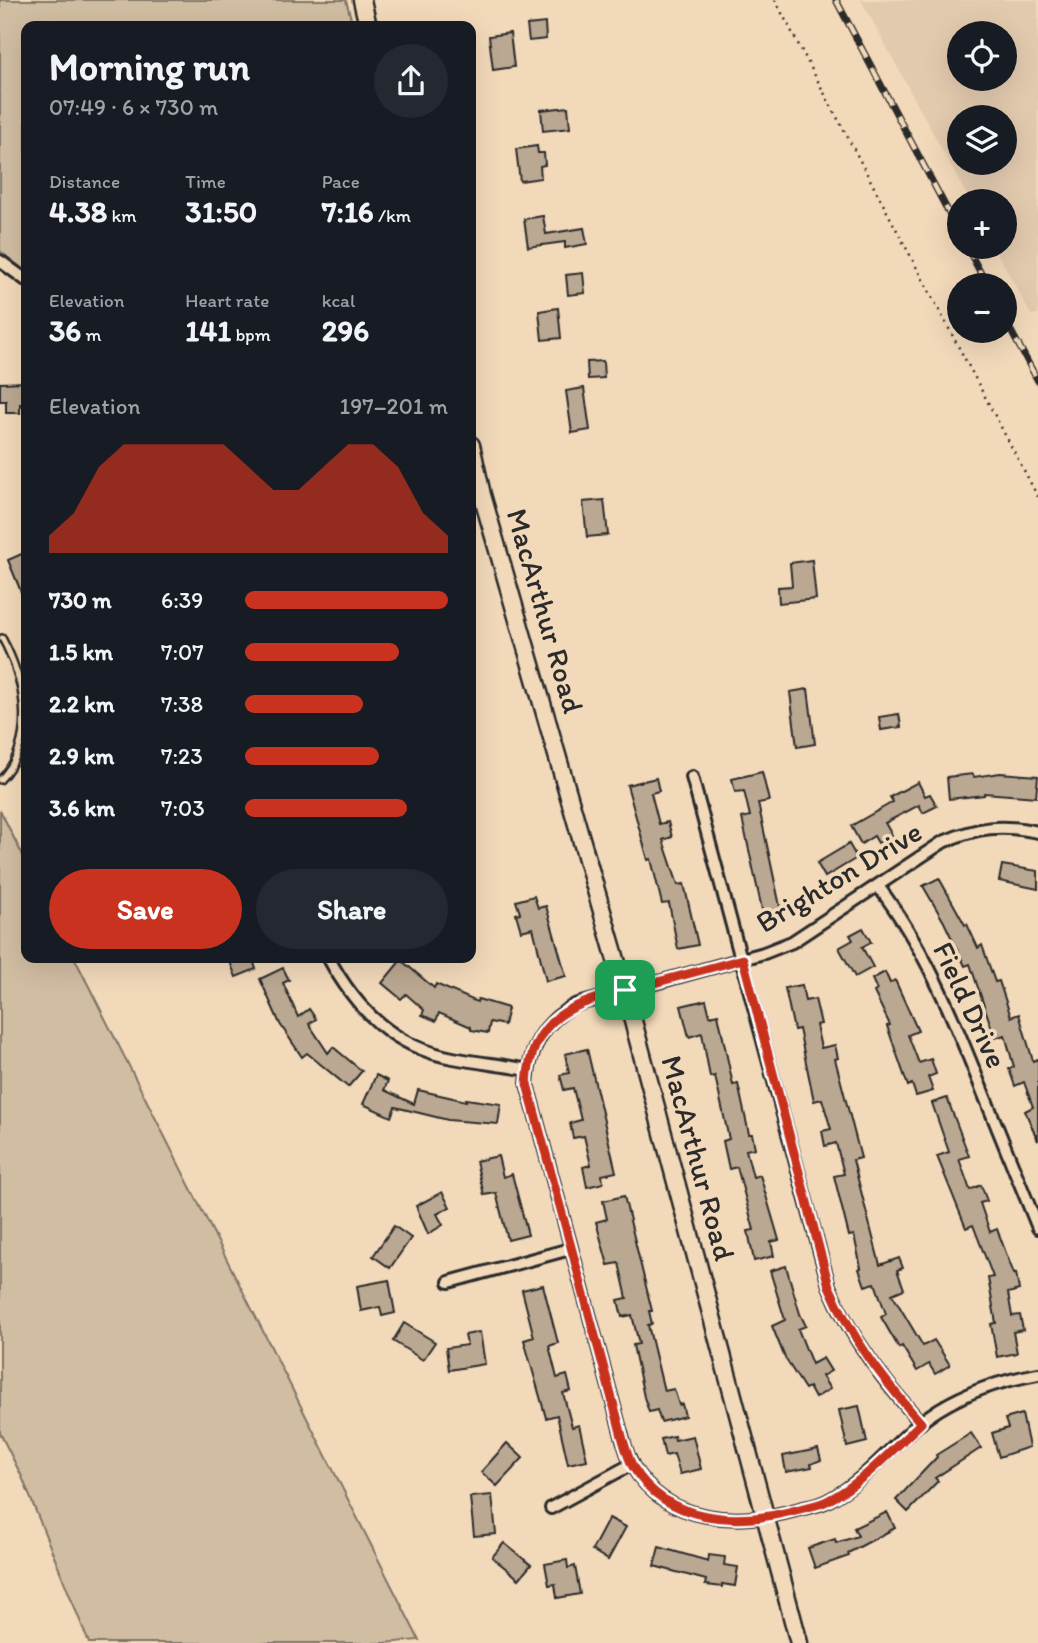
<!DOCTYPE html>
<meta charset="utf-8">
<style>
body{margin:0;font-family:Itim,sans-serif;background:#242831;color:#f1f3f6;height:100vh;display:flex;flex-direction:column;font-size:26px;white-space:nowrap}
*{box-sizing:border-box;margin:0}
p{font-size:23px;color:#9ea1a6}
.icon{flex:none;width:38px;height:38px;fill:none;stroke:currentColor;stroke-width:2;stroke-linecap:round;stroke-linejoin:round}
.map{position:relative;flex:1;overflow:hidden}
.sheet{position:absolute;left:21px;top:21px;width:455px;height:942px;display:flex;flex-direction:column;background:#171b24;border-radius:14px;box-shadow:0 7px 28px #0002}
.sheet>*{flex:none}
.buttons{position:absolute;left:947px;top:21px;display:grid;gap:14px}
.buttons a{display:grid;place-items:center;width:70px;height:70px;border-radius:50%;background:#171b24;box-shadow:0 7px 28px #0002;font-size:35px}
.pin{position:absolute;display:grid;place-items:center;width:60px;height:60px;color:#fff;margin:-30px;border-radius:14px;box-shadow:0 4px 10px #0006}
.round{display:grid;place-items:center;flex:none;width:74px;height:74px;border-radius:37px;background:#242831}
.headline{display:flex;align-items:center;justify-content:space-between;height:119px;padding:0 28px}
h1{font-size:38px;font-weight:700;line-height:52px}
.metrics{display:grid;grid-template-columns:repeat(3,1fr);gap:10px;height:119px;padding:7px 28px}
.metrics div{display:grid;align-content:center}
.metrics b{font-size:30px;font-weight:700}
.metrics small{font-size:19px;font-weight:400}
.metrics p{font-size:19px}
.chart{height:196px;padding:14px 28px}
.chart p{display:flex;justify-content:space-between}
.chart svg{width:100%;height:126px;margin-top:7px;fill:#c8321e;opacity:.7}
.action{display:flex;gap:14px;margin-top:auto;padding:14px 28px}
.action a{flex:1;height:80px;border-radius:42px;background:#c8321e;color:#fff;font-size:28px;font-weight:700;line-height:80px;text-align:center}
.action a+a{background:#242831;color:#f1f3f6}
ul{padding:0 28px;list-style:none;font-size:23px}
li{display:grid;grid-template-columns:112px 84px 1fr;align-items:center;height:52px}
li i{height:18px;border-radius:9px;background:#c8321e}
.map>svg:first-child{display:block}
.built{fill:#e2caae;fill-rule:evenodd}
.green{fill:#d1bda2;stroke:#7e7466;stroke-width:2}
.building{fill:#bba892;stroke:#2b2b2b;stroke-width:2}
.lines{fill:none;stroke-linecap:round;stroke-linejoin:round}
.lane-casing{stroke:#2b2b2b;stroke-width:10}
.street-casing{stroke:#2b2b2b;stroke-width:16}
.secondary-casing{stroke:#2b2b2b;stroke-width:21}
.path{stroke:#2b2b2b;stroke-width:2.5;stroke-dasharray:2 5;stroke-linecap:butt}
.lane{stroke:#f2d9ba;stroke-width:5}
.street{stroke:#f2d9ba;stroke-width:10}
.secondary{stroke:#f2d9ba;stroke-width:16}
.rail-casing{stroke:#2b2b2b;stroke-width:7}
.rail{stroke:#f2d9ba;stroke-width:4.5;stroke-dasharray:13;stroke-linecap:butt}
.route-casing{stroke:#fff;stroke-width:14}
.route{stroke:#c8321e;stroke-width:9}
.labels{text-anchor:middle;stroke-width:7;stroke-linejoin:round;paint-order:stroke}
.street-label{font-size:30px;fill:#2b2b2b;stroke:#f2d9ba}
</style>
<div class="map">
<svg width="1038" height="1643" viewBox="0 0 1038 1643">
<rect width="100%" height="100%" fill="#f2d9ba"/>
<filter id="ink" filterUnits="userSpaceOnUse"><feTurbulence type="fractalNoise" baseFrequency=".0143" numOctaves="2"/><feDisplacementMap in="SourceGraphic" scale="14" xChannelSelector="R" yChannelSelector="G"/><feConvolveMatrix kernelMatrix="1 2 1 2 8 2 1 2 1" color-interpolation-filters="sRGB"/></filter>
<g filter="url(#ink)">
<!-- built -->
<path class="built" d="M861 0H1038V314L1031 315 994 247H1004V201H970ZM959 33H1004V79H959ZM959 117H1004V163H959Z"/>
<!-- green -->
<g class="green">
<path d="M0 0H346L353 26H26V272L0 251Z"/>
<path d="M0 810 26 862V957H74L419 1640 384 1643H89L22 1477 0 1433Z"/>
</g>
<!-- building -->
<g class="building">
<path d="M545 23 546 39 529 41 527 25Z"/>
<path d="M510 33 514 67 493 70 489 36Z"/>
<path d="M568 107 570 128 543 131 541 110Z"/>
<path d="M537 146 538 153H544L545 165 540 166 541 178 520 181 516 149Z"/>
<path d="M543 216 546 234 584 228 587 244 565 248V242L528 247 524 219Z"/>
<path d="M583 273 585 293 568 295 566 275Z"/>
<path d="M558 308 561 338 542 340 539 311Z"/>
<path d="M603 361 604 378 588 379 587 362Z"/>
<path d="M26 382V404H20V413H6V401H0V383Z"/>
<path d="M584 388 590 430 572 433 566 391Z"/>
<path d="M604 500 608 535 587 537 583 502Z"/>
<path d="M26 552V604L8 560Z"/>
<path d="M812 560 816 599 779 603 778 587 792 586 790 563Z"/>
<path d="M808 689 815 744 797 747 790 692Z"/>
<path d="M899 714 901 727 881 730 879 717Z"/>
<path d="M762 772 769 801 758 803 781 911 763 914 742 818 750 816 744 791 735 792 732 779Z"/>
<path d="M1000 773 1038 776 1036 797 984 793V795L949 799 947 777 973 774 974 777Z"/>
<path d="M656 778 659 791 651 793 659 824 668 822 672 837 663 840 678 885 684 884 698 945 678 949 669 903 662 904 651 859 648 860 627 785Z"/>
<path d="M918 782 925 796 930 794 937 806 923 813 919 805 885 823 892 835 878 843 874 836 861 844 851 826 893 802 890 797Z"/>
<path d="M849 844 857 858 825 877 817 863Z"/>
<path d="M1002 865 1038 871V889L999 881Z"/>
<path d="M939 878 965 925 967 924 978 948 982 945 995 982 999 981 1011 1017 1019 1014 1033 1061 1038 1059V1141L1025 1111 1033 1107 1024 1082 1015 1086 1009 1069 1014 1067 1005 1035 995 1038 970 964 965 966 944 922 923 886Z"/>
<path d="M534 896 538 908 546 906 566 976 546 981 533 928 521 931 516 914 520 913 516 901Z"/>
<path d="M863 928 871 942 862 947 873 967 855 977 839 948 853 940 850 935Z"/>
<path d="M228 957H252L256 969 236 977Z"/>
<path d="M401 960 434 988 436 984 477 1002 478 999 508 1008 504 1025 490 1022 488 1033 471 1030V1027L439 1013 436 1021 422 1015 424 1010 406 994 401 999 382 983Z"/>
<path d="M283 968 289 980 283 983 298 1017 309 1009 316 1019 309 1024 328 1053 333 1047 362 1071 348 1087 307 1053 302 1057 280 1024 260 979Z"/>
<path d="M885 972 890 983 895 980 918 1031 908 1035 919 1063 931 1059 936 1074 928 1077 933 1091 916 1096 912 1084 908 1086 887 1026 890 1025 874 992 877 990 872 979Z"/>
<path d="M802 985 805 1001 815 999 821 1024 816 1025 821 1048 835 1045 838 1058 835 1059 861 1158 853 1160 880 1265 899 1258 903 1268 897 1270 904 1289 892 1294 923 1346 934 1340 950 1365 935 1374 929 1364 917 1371 902 1346 899 1348 881 1317 886 1314 875 1283 865 1286 859 1269 861 1268 854 1235 849 1236 834 1176 844 1174 836 1143 825 1146 822 1131 831 1129 822 1099 814 1101 799 1029 794 1030 785 988Z"/>
<path d="M706 1000 710 1016 718 1014 733 1085 738 1084 749 1134H752L755 1148 746 1150 753 1177 760 1175 779 1240 771 1242 774 1256 754 1261 748 1231 754 1230 737 1167 729 1169 723 1141 729 1139 715 1076 710 1077 702 1033 689 1037 681 1006Z"/>
<path d="M587 1049 616 1172 602 1175 603 1183 587 1187 583 1167 591 1165 584 1136 573 1138 570 1123 581 1120 573 1088 564 1090 560 1075 569 1073 565 1054Z"/>
<path d="M376 1075 388 1081 384 1090 414 1104 418 1090 466 1101V1099L501 1104 498 1124 448 1120 395 1107 391 1117 363 1104Z"/>
<path d="M947 1098 969 1156 959 1159 970 1190 981 1185 987 1201 980 1203 990 1232 997 1229 1014 1274 1016 1273 1019 1290 1008 1293 1012 1316 1020 1315 1023 1330 1013 1332 1017 1353 997 1357 991 1324 996 1323 988 1278 993 1277 973 1225 966 1228 937 1156 949 1152 932 1103Z"/>
<path d="M498 1156 503 1177 512 1174 528 1235 508 1240 496 1193 484 1195 476 1161Z"/>
<path d="M442 1192 450 1207 437 1214 443 1225 428 1234 416 1206Z"/>
<path d="M624 1196 652 1311H649L652 1324 648 1325 664 1391 674 1389 679 1405 682 1404 685 1416 661 1422 657 1410 649 1412 644 1397 633 1345 639 1344 632 1315 622 1317 618 1300 627 1298 619 1263 608 1265 596 1222 607 1219 603 1201Z"/>
<path d="M394 1226 411 1238 390 1268 373 1256Z"/>
<path d="M786 1266 800 1314 806 1326 798 1329 812 1364 823 1358 831 1371 822 1376 830 1389 815 1398 809 1387 805 1389 785 1358 772 1326 785 1320 770 1271Z"/>
<path d="M389 1280 395 1313 382 1316 380 1307 361 1311 357 1286Z"/>
<path d="M543 1285 558 1343 549 1346 557 1378 567 1375 571 1391 563 1393 572 1427 579 1425 587 1460 568 1464 557 1415 546 1418 524 1340 534 1337 522 1290Z"/>
<path d="M404 1323 435 1342 423 1360 393 1341Z"/>
<path d="M480 1332 485 1364 449 1370 446 1348 467 1345 465 1335Z"/>
<path d="M859 1406 867 1442 847 1447 839 1410Z"/>
<path d="M1022 1414 1029 1447 999 1457 992 1433 1008 1428 1005 1419Z"/>
<path d="M971 1433 981 1448 935 1478 938 1481 908 1512 896 1500 937 1457 936 1455Z"/>
<path d="M674 1436 675 1440 693 1436 701 1469 680 1474 674 1454 665 1456 661 1439Z"/>
<path d="M507 1443 523 1458 497 1486 481 1472Z"/>
<path d="M818 1449 821 1460 811 1464 812 1467 786 1472 783 1456Z"/>
<path d="M492 1495 496 1534 474 1536 470 1497Z"/>
<path d="M887 1512 895 1528 848 1553 849 1556 815 1568 808 1548 835 1539 836 1543 858 1536 854 1528Z"/>
<path d="M609 1518 626 1527 608 1560 592 1550Z"/>
<path d="M504 1543 531 1565 519 1579 492 1557Z"/>
<path d="M659 1547 708 1561 709 1555 725 1557 724 1565 738 1567 735 1586 722 1584V1587L705 1585 706 1580 654 1566Z"/>
<path d="M567 1560 568 1568 575 1566 580 1594 557 1598 555 1584 549 1585 545 1564Z"/>
</g>
<g class="lines">
<defs>
<path id="lane" d="M0 780C37 742 25 680 2 638"/>
<g id="street">
<path d="M0 261 26 280"/>
<path d="M692 777 829 1286C851 1339 884 1381 921 1423"/>
<path d="M1038 832C1001 824 977 827 943 842L792 942 764 953 575 1005C543 1022 529 1048 527 1084L618 1421C622 1436 626 1454 633 1467 668 1524 738 1526 796 1510 806 1507 818 1506 827 1501 867 1481 893 1442 929 1416 961 1393 1000 1381 1038 1374"/>
<path d="M878 886C923 945 951 1012 978 1080 998 1129 1018 1179 1038 1228"/>
<path d="M328 957C356 1009 393 1047 453 1058 478 1063 503 1065 528 1070"/>
<path d="M449 1282 570 1249"/>
<path d="M551 1508 632 1464"/>
</g>
<g id="secondary">
<path d="M362 0 368 26"/>
<path d="M471 445 482 495 625 991 799 1643"/>
</g>
</defs>
<!-- lane casing -->
<use href="#lane" class="lane-casing"/>
<!-- street casing -->
<use href="#street" class="street-casing"/>
<!-- secondary casing -->
<use href="#secondary" class="secondary-casing"/>
<!-- path -->
<path class="path" d="M775 0 1038 497"/>
<!-- lane -->
<use href="#lane" class="lane"/>
<!-- street -->
<use href="#street" class="street"/>
<!-- secondary -->
<use href="#secondary" class="secondary"/>
<defs>
<g id="rail">
<path d="M836 0 959 232"/>
<path d="M967 247 987 285"/>
<path d="M1004 318 1038 381"/>
</g>
</defs>
<!-- rail casing -->
<use href="#rail" class="rail-casing"/>
<!-- rail -->
<use href="#rail" class="rail"/>
</g>
</g>
<g class="lines" filter="url(#ink)">
<defs>
<path id="route" d="M743 959 829 1286C852 1340 883 1379 921 1423 892 1450 863 1483 827 1501 817 1506 806 1507 796 1510 738 1526 668 1524 633 1467 626 1454 622 1436 618 1421L527 1084C531 1009 583 1002 643 986 676 977 710 968 743 959Z"/>
</defs>
<!-- route casing -->
<use href="#route" class="route-casing"/>
<!-- route -->
<use href="#route" class="route"/>
</g>
<g class="labels">
<!-- street labels -->
<g class="street-label">
<text transform="translate(545 611) rotate(74)" y="10">MacArthur Road</text>
<text transform="translate(839 877) rotate(-31)" y="10">Brighton Drive</text>
<text transform="translate(970 1005) rotate(65)" y="10">Field Drive</text>
<text transform="translate(698 1158) rotate(75)" y="10">MacArthur Road</text>
</g>
</g>
</svg>
<div class="buttons">
<a><svg class="icon" aria-label="locate" viewBox="0 0 24 24"><circle cx="12" cy="12" r="6"/><path d="M12 2v4M12 18v4M2 12h4M18 12h4"/></svg></a>
<a><svg class="icon" aria-label="layers" viewBox="0 0 24 24"><path d="M12 4l9 5-9 5-9-5zM3 14l9 5 9-5"/></svg></a>
<a>+</a>
<a>−</a>
</div>
<div class="pin" style="left:625px;top:990px;background:#1e9e55"><svg class="icon" aria-label="arrive" viewBox="0 0 24 24"><path d="M6 21V4h12l-3 4 3 4H6"/></svg></div>
<section class="sheet">
<div class="headline"><div><h1>Morning run</h1><p>07:49 · 6 × 730 m</p></div><a class="round"><svg class="icon" aria-label="share" viewBox="0 0 24 24"><path d="M12 15V3M7 8l5-5 5 5M5 13v7h14v-7"/></svg></a></div>
<div class="metrics">
<div><p>Distance</p><b>4.38<small> km</small></b></div>
<div><p>Time</p><b>31:50</b></div>
<div><p>Pace</p><b>7:16<small> /km</small></b></div>
</div>
<div class="metrics">
<div><p>Elevation</p><b>36<small> m</small></b></div>
<div><p>Heart rate</p><b>141<small> bpm</small></b></div>
<div><p>kcal</p><b>296</b></div>
</div>
<div class="chart"><p><span>Elevation</span>197–201 m</p>
<svg viewBox="0 0 160 44" preserveAspectRatio="none"><path d="M0 44V38L10 30L20 14L30 6L40 6L50 6L60 6L70 6L80 14L90 22L100 22L110 14L120 6L130 6L140 14L150 30L160 38V44z"/></svg>
</div>
<ul>
<li><b>730 m</b>6:39<i style="width:100%"></i></li>
<li><b>1.5 km</b>7:07<i style="width:76%"></i></li>
<li><b>2.2 km</b>7:38<i style="width:58%"></i></li>
<li><b>2.9 km</b>7:23<i style="width:66%"></i></li>
<li><b>3.6 km</b>7:03<i style="width:80%"></i></li>
</ul>
<div class="action"><a>Save</a><a>Share</a></div>
</section>
</div>
